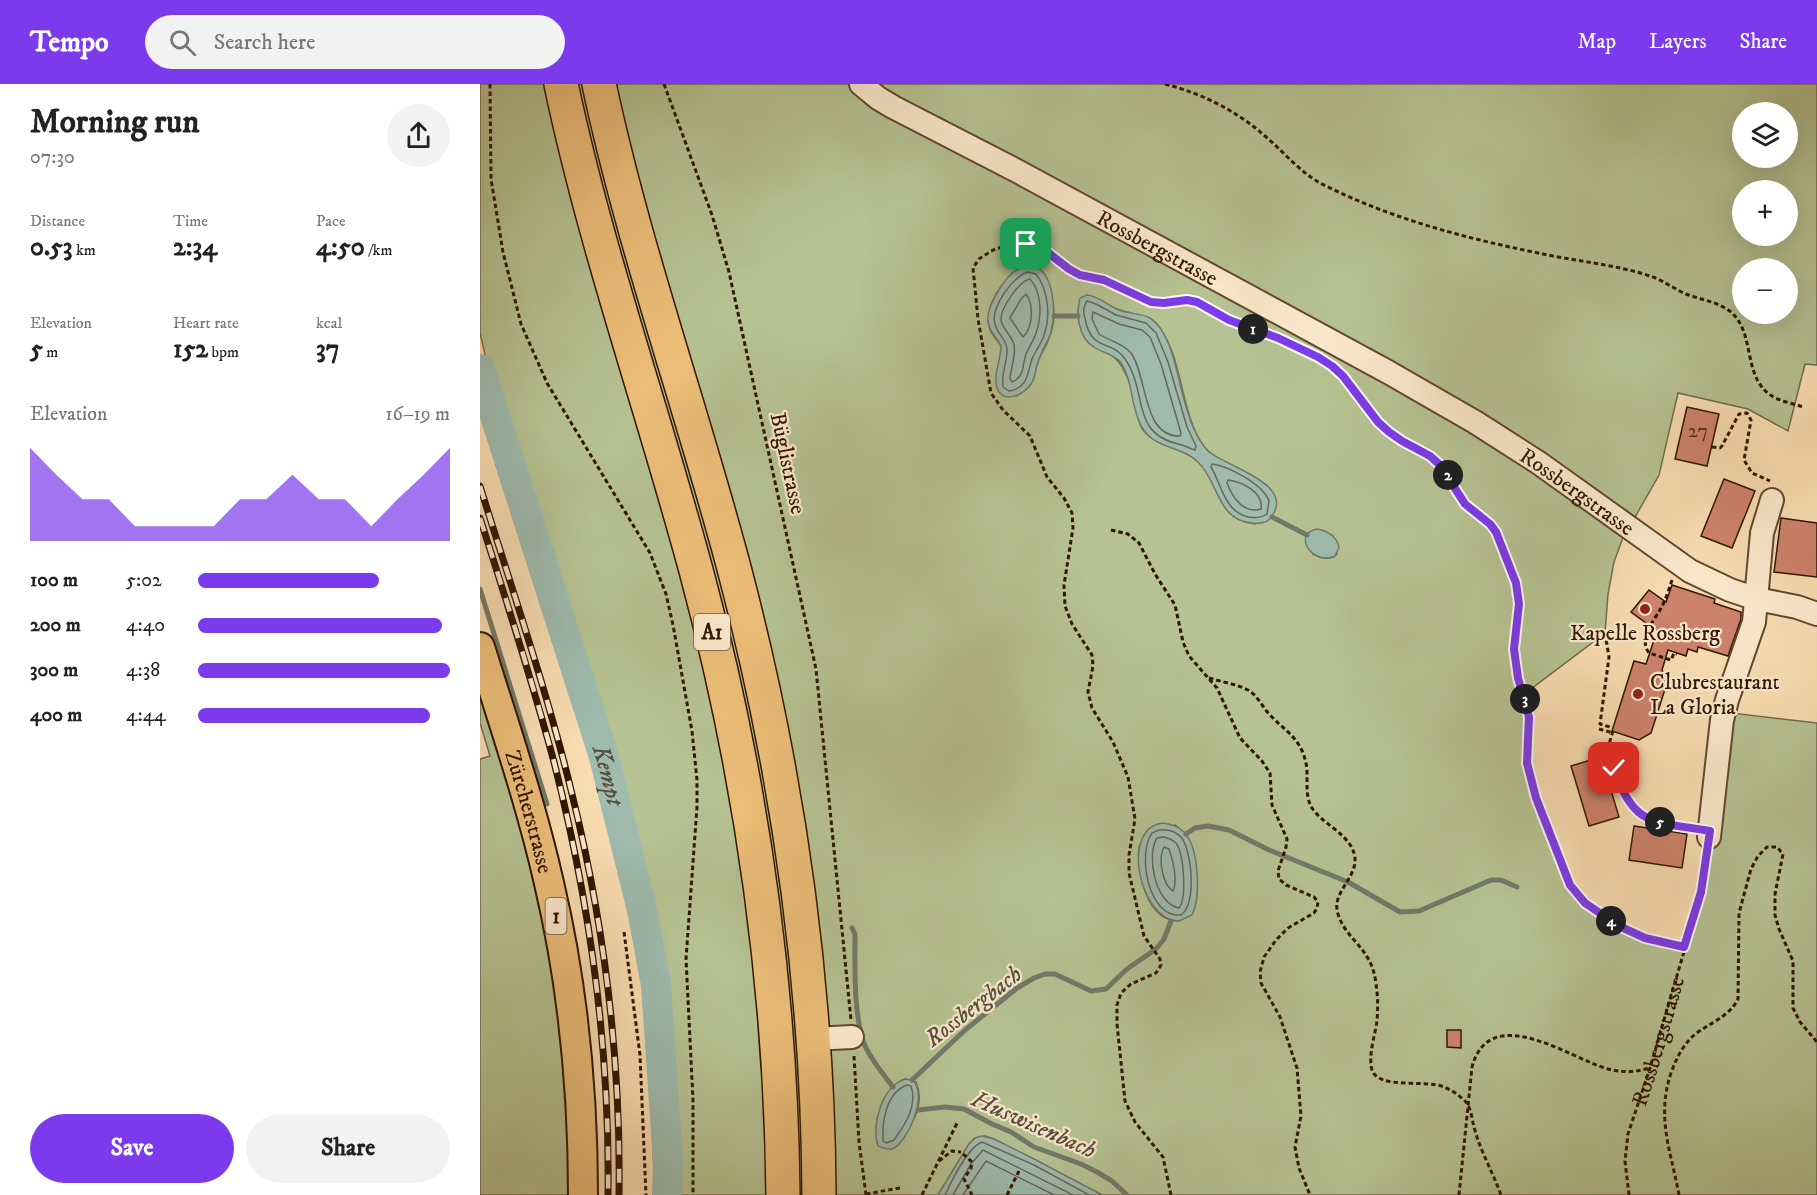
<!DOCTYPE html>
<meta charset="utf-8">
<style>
body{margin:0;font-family:"IM FELL DW Pica",serif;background:#f2f2f2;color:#222;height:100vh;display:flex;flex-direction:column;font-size:22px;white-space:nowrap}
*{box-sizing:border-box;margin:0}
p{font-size:20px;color:#767676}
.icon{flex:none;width:33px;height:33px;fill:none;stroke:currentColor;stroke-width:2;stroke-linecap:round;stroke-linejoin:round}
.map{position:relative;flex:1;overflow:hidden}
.drawer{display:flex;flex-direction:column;background:#fff;width:480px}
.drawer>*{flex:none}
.tools{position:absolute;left:1252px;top:18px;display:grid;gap:12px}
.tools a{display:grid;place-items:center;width:66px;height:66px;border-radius:50%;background:#fff;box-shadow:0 6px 24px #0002;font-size:30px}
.pin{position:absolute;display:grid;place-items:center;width:51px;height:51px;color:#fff;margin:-26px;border-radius:12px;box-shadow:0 3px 9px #0006}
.km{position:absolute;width:30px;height:30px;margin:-15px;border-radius:50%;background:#222;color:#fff;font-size:16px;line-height:30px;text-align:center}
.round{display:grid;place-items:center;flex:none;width:63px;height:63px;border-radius:32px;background:#f2f2f2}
.overview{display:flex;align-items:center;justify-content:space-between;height:102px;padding:0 30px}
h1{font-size:33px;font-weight:700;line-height:45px}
.stats{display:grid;grid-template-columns:repeat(3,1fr);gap:9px;height:102px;padding:6px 30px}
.stats div{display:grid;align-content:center}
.stats b{font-size:26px;font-weight:700}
.stats small{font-size:16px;font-weight:400}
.stats p{font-size:16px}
.chart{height:168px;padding:12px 30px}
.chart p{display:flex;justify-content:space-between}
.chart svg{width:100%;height:108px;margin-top:6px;fill:#7c3aed;opacity:.7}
.primary-button{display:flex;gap:12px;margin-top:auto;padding:12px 30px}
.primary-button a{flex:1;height:69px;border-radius:36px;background:#7c3aed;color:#fff;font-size:24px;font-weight:700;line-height:69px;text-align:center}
.primary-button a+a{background:#f2f2f2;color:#222}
ul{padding:0 30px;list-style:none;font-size:20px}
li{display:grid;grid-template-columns:96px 72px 1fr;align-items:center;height:45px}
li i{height:15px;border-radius:8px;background:#7c3aed}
header{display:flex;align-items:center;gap:36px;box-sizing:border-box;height:84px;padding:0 30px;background:#7c3aed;color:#fff}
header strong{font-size:28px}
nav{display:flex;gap:33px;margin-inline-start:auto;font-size:21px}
.search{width:420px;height:54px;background:#f2f2f2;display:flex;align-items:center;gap:15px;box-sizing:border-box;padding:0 21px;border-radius:33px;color:#767676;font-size:22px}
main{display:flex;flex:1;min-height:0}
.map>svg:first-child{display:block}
.green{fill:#b6c292;stroke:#736c4a;stroke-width:1.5;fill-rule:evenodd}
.water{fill:#9ebbae;stroke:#727969;stroke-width:1.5}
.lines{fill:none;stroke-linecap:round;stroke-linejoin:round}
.shore{stroke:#676858;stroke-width:1.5}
.stream{stroke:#727969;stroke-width:5}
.river{stroke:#9ebbae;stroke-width:30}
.building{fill:#cd826b;stroke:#301502;stroke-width:1.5}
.minor-casing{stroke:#62472e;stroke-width:26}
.major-casing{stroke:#301502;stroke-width:32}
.highway-casing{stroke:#301502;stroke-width:36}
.path{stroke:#301502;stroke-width:3;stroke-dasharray:4.5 3;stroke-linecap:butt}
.minor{stroke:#fbe9cd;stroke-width:22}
.major{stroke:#ecbe79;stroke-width:28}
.highway{stroke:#ecbe79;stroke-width:33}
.rail-casing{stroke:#301502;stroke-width:7}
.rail{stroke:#fbe9cd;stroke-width:4.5;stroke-dasharray:14;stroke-linecap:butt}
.route-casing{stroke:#fff;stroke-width:12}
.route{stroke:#7c3aed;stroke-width:8}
.poi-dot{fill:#8f2418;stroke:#fbe9cd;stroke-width:2}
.labels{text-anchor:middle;stroke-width:4.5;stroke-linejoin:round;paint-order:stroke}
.number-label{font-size:20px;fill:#57301c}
.shield{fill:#fbe9cd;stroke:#6d553f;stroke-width:1.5}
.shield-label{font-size:21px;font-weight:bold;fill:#301502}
.street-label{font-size:22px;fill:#301502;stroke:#fbe9cd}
.poi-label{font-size:22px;fill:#301502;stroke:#fbe9cd}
.water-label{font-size:24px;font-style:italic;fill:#564f3e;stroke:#fbe9cd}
</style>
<header>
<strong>Tempo</strong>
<div class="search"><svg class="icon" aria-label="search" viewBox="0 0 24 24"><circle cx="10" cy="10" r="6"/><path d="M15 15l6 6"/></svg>Search here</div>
<nav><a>Map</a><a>Layers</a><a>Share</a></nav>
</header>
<main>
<section class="drawer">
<div class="overview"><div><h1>Morning run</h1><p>07:30</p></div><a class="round"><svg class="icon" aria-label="share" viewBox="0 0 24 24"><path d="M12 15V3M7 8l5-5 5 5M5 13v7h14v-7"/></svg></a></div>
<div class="stats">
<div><p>Distance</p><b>0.53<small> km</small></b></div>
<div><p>Time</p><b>2:34</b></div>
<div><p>Pace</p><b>4:50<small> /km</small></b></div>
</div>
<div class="stats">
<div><p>Elevation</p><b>5<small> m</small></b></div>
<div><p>Heart rate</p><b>152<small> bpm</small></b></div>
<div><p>kcal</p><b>37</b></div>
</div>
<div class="chart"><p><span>Elevation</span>16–19 m</p>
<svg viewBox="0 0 160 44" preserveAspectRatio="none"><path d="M0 44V6L10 17L20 27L30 27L40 38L50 38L60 38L70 38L80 27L90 27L100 17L110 27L120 27L130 38L140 27L150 17L160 6V44z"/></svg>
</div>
<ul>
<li><b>100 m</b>5:02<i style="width:72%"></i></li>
<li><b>200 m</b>4:40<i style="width:97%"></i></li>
<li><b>300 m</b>4:38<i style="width:100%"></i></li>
<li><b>400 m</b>4:44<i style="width:92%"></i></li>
</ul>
<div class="primary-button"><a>Save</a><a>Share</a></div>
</section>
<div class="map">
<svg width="1337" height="1111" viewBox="0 0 1337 1111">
<rect width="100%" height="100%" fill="#f9ddb2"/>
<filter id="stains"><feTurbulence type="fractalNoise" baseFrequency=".00333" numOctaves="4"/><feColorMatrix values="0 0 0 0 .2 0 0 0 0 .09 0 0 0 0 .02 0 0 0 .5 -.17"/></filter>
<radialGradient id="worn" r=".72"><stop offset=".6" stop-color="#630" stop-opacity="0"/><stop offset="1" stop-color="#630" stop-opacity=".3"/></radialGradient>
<!-- green -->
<g class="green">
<path d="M0 0H1337V281L1325 280 1308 347 1268 325 1198 309 1179 391 1142 456 1134 478 1128 510 1125 549 1043 611 1049 633 1046 670 1051 696 1094 808 1111 824 1148 847 1165 854 1204 863C1234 789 1231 706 1243 628L1337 639V1111H622L514 1055 505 1052 495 1054 489 1060 458 1111H175L170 995 185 915 170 825 138 691 83 526 9 288 0 249ZM1263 28H1308V74H1263ZM1263 106H1308V152H1263ZM552 181 555 182C571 208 581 226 568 257 565 264 560 271 558 278 553 294 552 304 536 312L518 306C515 291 521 278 521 262 517 255 510 250 509 242 504 219 529 184 552 181ZM1263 184H1308V230H1263ZM607 211C619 215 628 222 640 226 651 230 665 230 674 238 703 264 699 328 723 361 739 384 773 385 791 406L775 440C735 435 741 401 719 378 703 363 677 364 663 346 656 335 656 322 653 310 643 274 634 272 604 252L599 239 598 225ZM841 446 853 452 857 470C851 477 840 474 833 470ZM695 741 706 750 717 809 715 823 699 837C666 837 657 788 659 762ZM425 995 436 998C446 1020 431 1043 418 1061L397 1059C396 1039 404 1003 425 995Z"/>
<path d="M0 563 57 753 103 1111H0V675L10 672 0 639Z"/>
</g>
<!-- water -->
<g class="water">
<path d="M552 181C575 188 576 228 571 248 568 258 561 267 558 278 555 285 556 293 551 300 545 310 523 321 517 304 513 290 521 276 521 262 517 253 509 248 508 237 506 223 525 192 538 185 542 182 547 182 552 181Z"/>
<path d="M607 211C619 212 628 222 639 226 649 230 661 229 670 234 691 247 697 290 703 312 708 330 714 352 727 366 741 381 816 399 792 432 788 439 780 440 772 439 737 436 739 398 718 378 701 361 675 366 662 343 650 324 654 298 641 279 635 270 622 269 614 263 598 254 596 229 600 214Z"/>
<path d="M837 445C848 447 857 453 859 464L855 472C832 482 812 450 837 445Z"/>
<path d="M683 739C691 740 698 742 704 748 719 763 721 812 712 831L699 837C660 837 639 744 683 739Z"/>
<path d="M425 995 432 996C449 1009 428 1059 412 1065 407 1066 403 1064 398 1062 391 1040 402 1003 425 995Z"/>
<path d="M502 1052 514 1055 556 1076 622 1111H458L489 1060 495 1054Z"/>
</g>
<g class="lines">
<!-- shore -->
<g class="shore">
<path d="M548 188 556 190C569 207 571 234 563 254 560 261 555 268 552 275 547 290 548 304 529 307L523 303C521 290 527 279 527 266 527 255 517 250 515 240 510 224 533 192 548 188Z"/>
<path d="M550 195C562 208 562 233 556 249 554 256 549 263 546 270 542 281 545 293 532 298L530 294C531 283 536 272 534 261 532 251 522 245 521 236 520 225 539 197 550 195Z"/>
<path d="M546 210C554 220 553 244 543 253L530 234 541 215Z"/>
<path d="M607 217 616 220 636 231 666 239 676 249 688 278 707 343 716 362 715 366C710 365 704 361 698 360 650 349 668 307 645 275 632 255 612 269 605 235 603 228 603 222 607 217Z"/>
<path d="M613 228 639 240 662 246 670 253 681 280 701 349 700 352C662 353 668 293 651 269 643 259 629 257 619 250L612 235Z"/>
<path d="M732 380C748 382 783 400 789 417L787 430C781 434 776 434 768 433 744 427 742 401 731 383Z"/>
<path d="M748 396C762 398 784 408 781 425 763 430 753 414 747 399Z"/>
<path d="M679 746C687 745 695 747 701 753 712 766 717 821 701 831 668 834 657 770 672 749Z"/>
<path d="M683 753C688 754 692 755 696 759 704 770 707 814 699 824 675 820 666 771 677 754Z"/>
<path d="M684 763 689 765C693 776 698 797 693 807 682 800 678 774 684 763Z"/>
<path d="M427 1001 431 1002C438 1021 425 1041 414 1056L406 1059 403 1057C402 1037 406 1009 427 1001Z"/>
<path d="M465 1111C472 1096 487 1064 502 1058L554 1081 609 1111"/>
<path d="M473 1111 491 1080 503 1066 593 1111"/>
<path d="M483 1111 506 1077 574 1111"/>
</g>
<!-- stream -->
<g class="stream">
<path d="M574 232H598"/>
<path d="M792 433 827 451"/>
<path d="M0 505 67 720"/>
<path d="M706 750 715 744 728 742 749 746 789 766 868 798 920 828 939 827 1011 796H1021L1037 803"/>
<path d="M372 844 375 850C375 881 373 936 386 964 393 978 403 990 413 1003"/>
<path d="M432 996 484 947 537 904 554 894 565 890H575L611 907 626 905 647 885 676 865 684 855 691 837"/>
<path d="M438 1026 465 1023 484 1025 512 1040 531 1048 554 1063 601 1080 617 1088 632 1097 647 1111"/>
</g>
<!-- river -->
<path class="river" id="s1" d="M0 285 124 673 162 826 176 901 188 1078 187 1111"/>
</g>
<!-- building -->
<g class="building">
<path d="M1207 323 1239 330 1227 382 1195 375Z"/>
<path d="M1244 395 1275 407 1252 464 1221 452Z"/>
<path d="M1301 434 1337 439V493L1294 488Z"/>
<path d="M1192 501 1235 515 1234 519 1261 528V535L1248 572 1218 563 1217 568 1208 565 1206 572 1188 566 1182 586 1187 599 1171 649 1159 656 1132 647 1154 577 1166 580 1177 547 1151 528 1169 506 1186 518Z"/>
<path d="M1121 673 1139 733 1109 742 1091 682Z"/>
<path d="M1154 742 1207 750 1202 784 1149 776Z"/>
<path d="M967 946H981V964L967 963Z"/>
</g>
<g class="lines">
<defs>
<g id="minor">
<path id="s3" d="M381 0 398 14 413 23 539 88 908 288 995 338 1059 379 1210 487 1250 506 1277 515 1317 523 1337 530"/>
<path d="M1229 753 1242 636 1247 616 1274 538 1282 449 1292 416"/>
<path d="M333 955 372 953"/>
</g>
<g id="major">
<path id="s4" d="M0 563C24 641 51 719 69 799 93 901 103 1006 103 1111"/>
</g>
<g id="highway">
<path d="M81 0C116 166 173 326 217 490 271 692 301 902 303 1111"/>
<path d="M119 0C154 164 211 322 254 484 308 689 338 900 339 1111"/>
</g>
</defs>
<!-- minor casing -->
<use href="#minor" class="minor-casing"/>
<!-- major casing -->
<use href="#major" class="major-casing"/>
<!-- highway casing -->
<use href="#highway" class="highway-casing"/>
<!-- path -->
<g class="path">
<path d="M10 0 11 95 23 168 41 240 67 299 170 469 186 510 193 541 212 647 217 696V723L206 875 213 1016V1111"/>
<path d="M184 0 232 131 249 188 336 585 371 936"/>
<path d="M685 0C723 10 755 26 785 52 805 69 823 92 848 103 917 137 993 156 1068 171 1102 178 1137 181 1170 192 1183 196 1194 205 1206 210 1219 215 1233 217 1245 224 1277 242 1261 289 1289 310 1298 317 1312 319 1323 323"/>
<path d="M852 281 863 292 904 343 915 353 950 372 960 381 985 420 1010 440 1016 448 1036 499 1039 513 1034 565 1038 594 1049 633 1046 670 1049 687 1056 714 1094 808 1111 824 1148 847 1165 854 1204 863"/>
<path d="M1232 363 1240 364 1242 362 1259 330 1267 329 1271 336 1264 376 1272 389 1290 397"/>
<path d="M631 446 648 450 659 459 675 490 695 521 703 558 709 572 737 604 760 654 782 677 790 689 792 721 807 755 806 763 798 787 799 795 806 801 834 813 838 818 837 824 834 829 808 844 796 856 784 873 780 888 781 899 800 933 817 984 821 1032 815 1063 819 1084 830 1111"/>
<path d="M1192 496C1189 505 1186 515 1181 524 1174 537 1158 554 1169 569L1191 576 1194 569 1197 570"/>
<path d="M1125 549 1129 573 1120 640 1133 644"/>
<path d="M729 594C742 598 756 600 768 606 777 611 782 622 789 630 803 645 819 653 825 675 830 691 823 709 832 724 843 741 874 752 875 775 876 795 851 809 858 830 867 858 892 863 896 900 898 912 898 924 897 937 895 951 888 972 892 986 899 1006 946 995 964 1003 972 1006 980 1012 986 1018 990 1023 992 1033 993 1039 999 1065 1012 1086 1021 1111"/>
<path d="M1219 601 1232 605"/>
<path d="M1119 645 1133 649"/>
<path d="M1133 647C1131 653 1129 659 1129 665 1129 683 1145 722 1160 731 1175 740 1194 741 1210 744"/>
<path d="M1131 706 1140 703"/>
<path d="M1175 745 1176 738"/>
<path d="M144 848 160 971 166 1111"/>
<path d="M374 972 379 1058 386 1111"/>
<path d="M483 1070 492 1078 491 1084 484 1095 492 1111"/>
<path d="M459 1077 472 1067 481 1068"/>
<path d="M386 1110 420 1104"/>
<path d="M442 1111 477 1039"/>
<path d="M527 1111 539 1087"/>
<path d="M691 1111 683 1073 655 1038 645 1017 637 940V921L641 909 651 900 676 889 681 881 680 875 664 852 649 789V771L655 735 648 693 633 658 612 624 608 608 613 582 612 571 592 540 585 522 584 501 593 444 592 429 584 414 567 393 550 352 523 326 511 309 498 235 493 184 499 175 511 167 532 159 546 160 566 167 595 188 624 196 664 215 683 219 712 216 749 236 817 263"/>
<path d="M979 1111 992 983C1010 916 1091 975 1128 985 1143 989 1155 988 1170 984"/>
<path id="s2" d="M1149 1111 1145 1077 1148 1050 1170 984 1215 830 1227 770"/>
<path d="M1199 1111C1191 1067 1176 1034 1191 989 1196 975 1202 963 1212 953 1226 940 1249 934 1258 915L1259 829 1271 785 1278 772 1287 763H1297L1303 770 1295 810V831L1299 845 1313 877V924L1320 938 1337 958"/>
</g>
<!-- minor -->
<use href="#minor" class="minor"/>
<!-- major -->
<use href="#major" class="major"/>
<!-- highway -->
<use href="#highway" class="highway"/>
<defs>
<g id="rail">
<path d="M0 402C31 503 66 603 91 706 124 838 141 975 139 1111"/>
<path d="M0 434C26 515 52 596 74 678 110 819 130 965 128 1111"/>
</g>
</defs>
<!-- rail casing -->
<use href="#rail" class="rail-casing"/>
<!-- rail -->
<use href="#rail" class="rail"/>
</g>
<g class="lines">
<defs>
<path id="route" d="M546 160 566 167 589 185 600 191 624 196 671 218 684 219 707 216 717 218 749 236 798 254 838 273 852 282 863 292 898 338 909 348 922 357 950 372 960 381 985 420 1010 440 1016 448 1036 499 1039 520 1034 565 1038 594 1049 633 1047 679 1056 714 1090 801 1105 819 1139 842 1165 854 1204 863 1221 808 1230 747C1174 737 1153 744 1134 684"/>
</defs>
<!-- route casing -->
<use href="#route" class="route-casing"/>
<!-- route -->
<use href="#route" class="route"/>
</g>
<!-- markers -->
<g class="poi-dot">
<circle cx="1165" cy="525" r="6"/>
<circle cx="1158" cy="610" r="6"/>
</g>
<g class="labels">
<!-- number labels -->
<g class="number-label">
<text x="1218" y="353">27</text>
</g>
<!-- shield labels -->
<g class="shield">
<rect x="214" y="530" width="36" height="36" rx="4.5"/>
<rect x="65.5" y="814" width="21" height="36" rx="4.5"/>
</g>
<g class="shield-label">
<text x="232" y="555">A1</text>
<text x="76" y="839">1</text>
</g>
<!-- street labels -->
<g class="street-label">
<text dy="8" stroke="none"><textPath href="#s3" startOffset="339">Rossbergstrasse</textPath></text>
<text transform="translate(309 379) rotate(78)" y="8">Büglistrasse</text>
<text dy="8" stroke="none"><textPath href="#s3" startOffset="825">Rossbergstrasse</textPath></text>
<text dy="8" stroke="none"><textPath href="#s4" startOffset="172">Zürcherstrasse</textPath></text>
<text dy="8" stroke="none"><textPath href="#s2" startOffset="159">Rossbergstrasse</textPath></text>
</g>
<!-- poi labels -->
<g class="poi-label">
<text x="1165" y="556">Kapelle Rossberg</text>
<text x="1170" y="605" text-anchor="start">Clubrestaurant<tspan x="1170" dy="25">La Gloria</tspan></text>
</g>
<!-- water labels -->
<g class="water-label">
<text dy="8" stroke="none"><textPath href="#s1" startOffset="426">Kempt</textPath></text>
<text transform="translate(493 922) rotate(-38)" y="8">Rossbergbach</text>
<text transform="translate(554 1040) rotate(24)" y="8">Huswisenbach</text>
</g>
</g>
<rect width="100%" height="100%" filter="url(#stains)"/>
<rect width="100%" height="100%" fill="url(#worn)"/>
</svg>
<div class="tools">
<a><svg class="icon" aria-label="layers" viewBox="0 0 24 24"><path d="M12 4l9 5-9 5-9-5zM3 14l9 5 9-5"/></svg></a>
<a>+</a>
<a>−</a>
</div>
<div class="pin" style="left:546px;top:160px;background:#1e9e55"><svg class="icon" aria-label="arrive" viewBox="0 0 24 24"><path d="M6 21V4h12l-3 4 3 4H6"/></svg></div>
<div class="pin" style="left:1134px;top:684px;background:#d93025"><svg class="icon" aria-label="check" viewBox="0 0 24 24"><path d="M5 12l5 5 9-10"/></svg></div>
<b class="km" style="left:773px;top:245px">1</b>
<b class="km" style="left:968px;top:391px">2</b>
<b class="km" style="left:1045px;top:615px">3</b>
<b class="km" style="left:1131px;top:837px">4</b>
<b class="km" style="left:1180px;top:738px">5</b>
</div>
</main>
